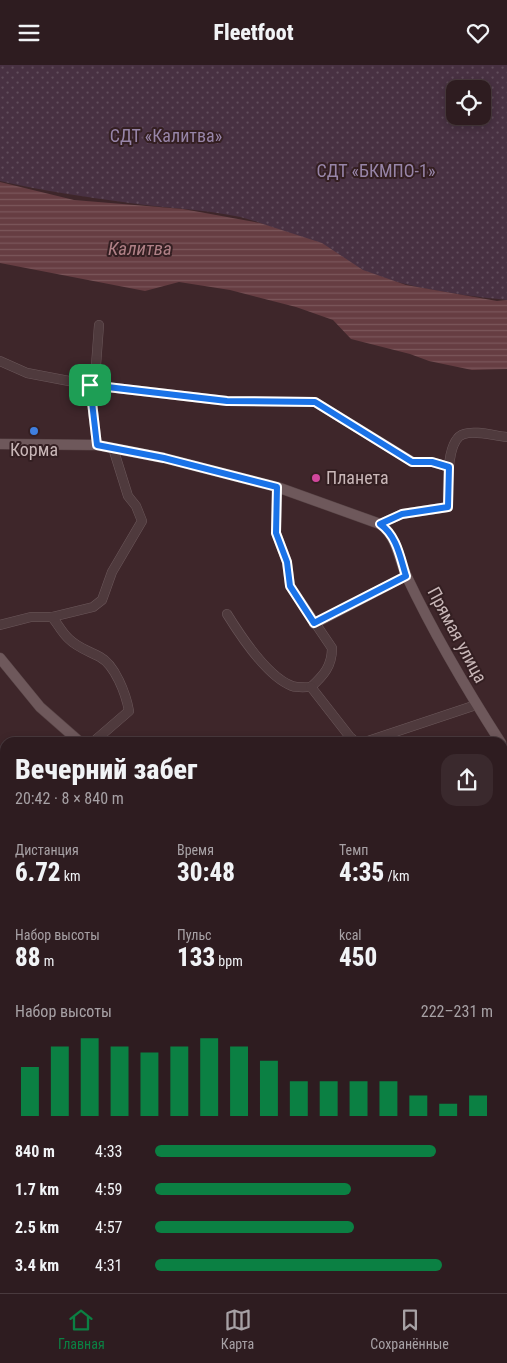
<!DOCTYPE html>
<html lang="ru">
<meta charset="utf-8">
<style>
body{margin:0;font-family:"Roboto Condensed",sans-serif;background:#3a292d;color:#f1f3f6;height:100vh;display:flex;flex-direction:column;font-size:19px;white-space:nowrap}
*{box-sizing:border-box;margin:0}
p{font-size:16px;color:#a7a1a5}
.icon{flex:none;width:28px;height:28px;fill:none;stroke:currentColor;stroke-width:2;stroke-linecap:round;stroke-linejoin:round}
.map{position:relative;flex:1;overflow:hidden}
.panel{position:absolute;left:0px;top:672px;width:508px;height:556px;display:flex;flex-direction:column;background:#2e1c20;border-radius:15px 15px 0 0;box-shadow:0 2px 8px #0003,0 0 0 1px #493a3e}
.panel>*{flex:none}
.buttons{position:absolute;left:446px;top:15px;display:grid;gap:10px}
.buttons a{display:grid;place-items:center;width:45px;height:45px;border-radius:10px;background:#2e1c20;box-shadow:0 2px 8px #0003,0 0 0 1px #493a3e;font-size:25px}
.pin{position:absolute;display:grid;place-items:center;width:42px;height:42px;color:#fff;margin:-21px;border-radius:10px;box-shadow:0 2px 8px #0006}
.round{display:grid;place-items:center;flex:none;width:52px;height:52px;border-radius:15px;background:#3a292d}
.headline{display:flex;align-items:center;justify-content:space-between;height:85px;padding:0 15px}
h1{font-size:28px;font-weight:800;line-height:38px}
.stats{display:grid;grid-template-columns:repeat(3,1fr);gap:8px;height:85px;padding:5px 15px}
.stats div{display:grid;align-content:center}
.stats b{font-size:25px;font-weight:800}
.stats small{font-size:14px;font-weight:400}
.stats p{font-size:14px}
.chart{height:140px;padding:10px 15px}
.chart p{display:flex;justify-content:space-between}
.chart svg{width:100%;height:90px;margin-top:5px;stroke:#0b8043;stroke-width:6}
ul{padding:0 15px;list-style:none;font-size:16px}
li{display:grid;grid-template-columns:80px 60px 1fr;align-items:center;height:38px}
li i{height:12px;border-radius:6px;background:#0b8043}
header{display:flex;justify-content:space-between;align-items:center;height:65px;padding:0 15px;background:#2e1c20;font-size:22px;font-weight:800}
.tab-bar{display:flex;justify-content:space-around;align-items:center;height:70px;border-top:1px solid #493a3e;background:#2e1c20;font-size:14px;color:#a7a1a5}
.tab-bar a{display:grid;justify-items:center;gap:2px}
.tab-bar .current{color:#0b8043}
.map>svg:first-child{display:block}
.grass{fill:url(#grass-dots);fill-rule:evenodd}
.water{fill:url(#water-rules)}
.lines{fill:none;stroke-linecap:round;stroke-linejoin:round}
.minor-casing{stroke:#6c585b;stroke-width:10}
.major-casing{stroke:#584446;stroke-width:11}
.minor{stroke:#4f3a3d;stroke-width:9}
.major{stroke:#6e585b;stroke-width:10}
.rail-casing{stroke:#755d5f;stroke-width:4.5}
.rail{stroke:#341f22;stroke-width:2.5;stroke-dasharray:8;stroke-linecap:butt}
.route-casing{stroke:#fff;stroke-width:10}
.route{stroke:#1a73e8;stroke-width:6}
.shop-dot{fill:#3f7fe0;stroke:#341f22;stroke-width:2}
.hotel-dot{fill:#d1479c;stroke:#341f22;stroke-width:2}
.labels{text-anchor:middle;stroke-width:4;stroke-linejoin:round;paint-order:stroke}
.park-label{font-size:18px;fill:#9785a8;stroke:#341f22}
.poi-label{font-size:18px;fill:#c9b7b8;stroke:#341f22}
.street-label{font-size:18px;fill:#c9b7b8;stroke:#341f22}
.water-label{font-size:19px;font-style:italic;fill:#af8086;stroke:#341f22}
</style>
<header><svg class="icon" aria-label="menu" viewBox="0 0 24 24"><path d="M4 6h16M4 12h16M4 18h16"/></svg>Fleetfoot<svg class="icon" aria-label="heart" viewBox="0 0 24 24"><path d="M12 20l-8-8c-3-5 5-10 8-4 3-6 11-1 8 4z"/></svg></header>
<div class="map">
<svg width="507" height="1228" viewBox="0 0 507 1228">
<defs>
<pattern id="grass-dots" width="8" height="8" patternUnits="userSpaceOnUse" patternTransform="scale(1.25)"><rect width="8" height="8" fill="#483142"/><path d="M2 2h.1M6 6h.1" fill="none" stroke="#614d5b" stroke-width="1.8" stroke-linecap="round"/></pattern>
<pattern id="water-rules" width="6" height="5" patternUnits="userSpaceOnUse" patternTransform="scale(1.25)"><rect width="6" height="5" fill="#663d42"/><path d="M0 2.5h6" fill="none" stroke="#7b575b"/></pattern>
</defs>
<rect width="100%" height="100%" fill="#3e262a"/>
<!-- grass -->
<path class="grass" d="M0 0H507V235C449 229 392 221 339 196 305 181 273 158 235 151 201 144 165 143 130 138 87 132 42 126 0 116ZM455 24H482V51H455Z"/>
<!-- water -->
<path class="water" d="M0 117 74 135 183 144 260 158 322 178 363 205 406 220 497 236 507 235V304L472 305 429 296 410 289 351 274 333 255 296 242 230 225 179 217 145 226 0 198Z"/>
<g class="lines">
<defs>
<g id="minor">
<path d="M0 296 27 308 90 320 227 336 315 337 413 397H432L449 402"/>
<path d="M97 380 90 320 95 314 99 260"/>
<path d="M277 422 276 468 287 497 290 521 332 583C332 601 324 610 311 622"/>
<path d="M380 459 402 449 448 442C448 425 445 374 464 369 475 365 495 371 507 372"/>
<path d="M227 549C240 570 268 612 292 621 298 623 305 622 311 622"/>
<path d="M52 552C58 559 62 568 69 574 78 583 89 586 100 592 115 600 126 629 129 646L92 678"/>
<path d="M314 559 406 511"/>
<path d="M0 560 31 552H52L93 542 102 535 112 507 142 456 136 441 128 431 113 383"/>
<path d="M311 622 350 672 357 678"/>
<path d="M362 678 476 640"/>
<path d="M0 759 5 767"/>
<path d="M0 880 5 878"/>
<path d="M0 1024H5"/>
<path d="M502 1073 507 1071"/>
<path d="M0 1082 5 1079"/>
<path d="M369 1224 373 1228"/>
</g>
<g id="major">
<path d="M0 379 97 380 164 393 277 422 380 459C398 472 398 493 407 512 434 569 467 625 501 678"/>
<path d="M0 593 40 642 81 678"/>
<path d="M502 893 507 891"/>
</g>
</defs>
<!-- minor casing -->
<use href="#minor" class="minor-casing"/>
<!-- major casing -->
<use href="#major" class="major-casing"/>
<!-- minor -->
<use href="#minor" class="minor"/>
<!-- major -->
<use href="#major" class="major"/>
<defs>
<g id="rail">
<path d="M502 984 507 982"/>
<path d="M502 1006 507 1004"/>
<path d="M5 1228 10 1224"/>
<path d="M19 1228 25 1224"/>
</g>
</defs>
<!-- rail casing -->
<use href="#rail" class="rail-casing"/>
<!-- rail -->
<use href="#rail" class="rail"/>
</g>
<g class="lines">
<defs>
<path id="route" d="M90 320 227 336 315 337 412 397H432L449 402 448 442 402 449 380 459C397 471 400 492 406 511L314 558 290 521 287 497 276 468 277 422 164 393 97 380Z"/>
</defs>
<!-- route casing -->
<use href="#route" class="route-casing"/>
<!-- route -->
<use href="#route" class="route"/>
</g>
<!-- markers -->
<circle class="shop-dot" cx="34" cy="366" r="5"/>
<circle class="hotel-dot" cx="316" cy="413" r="5"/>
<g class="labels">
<!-- park labels -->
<g class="park-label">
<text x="166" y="77">СДТ «Калитва»</text>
<text x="376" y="112">СДТ «БКМПО-1»</text>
</g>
<!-- poi labels -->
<g class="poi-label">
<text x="34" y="391">Корма</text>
<text x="326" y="419" text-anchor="start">Планета</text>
</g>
<!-- street labels -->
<g class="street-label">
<text transform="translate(457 570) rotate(62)" y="6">Прямая улица</text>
</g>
<!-- water labels -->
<g class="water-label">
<text x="140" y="190">Калитва</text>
</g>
</g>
</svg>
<div class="buttons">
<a><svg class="icon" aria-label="locate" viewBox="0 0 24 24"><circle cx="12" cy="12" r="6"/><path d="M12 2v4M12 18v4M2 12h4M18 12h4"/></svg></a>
</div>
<div class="pin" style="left:90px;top:320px;background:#1e9e55"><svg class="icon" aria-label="arrive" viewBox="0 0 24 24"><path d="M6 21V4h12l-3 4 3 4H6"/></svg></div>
<section class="panel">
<div class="headline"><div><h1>Вечерний забег</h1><p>20:42 · 8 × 840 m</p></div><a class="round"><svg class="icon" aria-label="share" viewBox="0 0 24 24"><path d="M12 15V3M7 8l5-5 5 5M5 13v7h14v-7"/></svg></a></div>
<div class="stats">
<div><p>Дистанция</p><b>6.72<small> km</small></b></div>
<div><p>Время</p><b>30:48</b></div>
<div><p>Темп</p><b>4:35<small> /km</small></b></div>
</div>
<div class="stats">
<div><p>Набор высоты</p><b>88<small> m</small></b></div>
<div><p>Пульс</p><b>133<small> bpm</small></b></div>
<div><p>kcal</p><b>450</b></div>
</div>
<div class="chart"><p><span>Набор высоты</span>222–231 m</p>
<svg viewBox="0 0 160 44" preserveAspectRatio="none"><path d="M5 44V20M15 44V10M25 44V6M35 44V10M45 44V13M55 44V10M65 44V6M75 44V10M85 44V17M95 44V27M105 44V27M115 44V27M125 44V27M135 44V34M145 44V38M155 44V34"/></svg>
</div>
<ul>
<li><b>840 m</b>4:33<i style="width:83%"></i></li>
<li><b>1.7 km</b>4:59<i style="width:58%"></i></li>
<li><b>2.5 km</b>4:57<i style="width:59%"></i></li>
<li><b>3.4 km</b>4:31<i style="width:85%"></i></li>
</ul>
</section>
</div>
<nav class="tab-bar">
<a class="current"><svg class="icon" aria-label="home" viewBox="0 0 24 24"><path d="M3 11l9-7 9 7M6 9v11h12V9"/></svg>Главная</a>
<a><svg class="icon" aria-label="map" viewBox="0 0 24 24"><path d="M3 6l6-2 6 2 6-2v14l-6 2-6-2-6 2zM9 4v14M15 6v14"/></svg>Карта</a>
<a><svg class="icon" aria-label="saved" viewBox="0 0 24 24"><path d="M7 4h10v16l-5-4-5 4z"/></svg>Сохранённые</a>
</nav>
